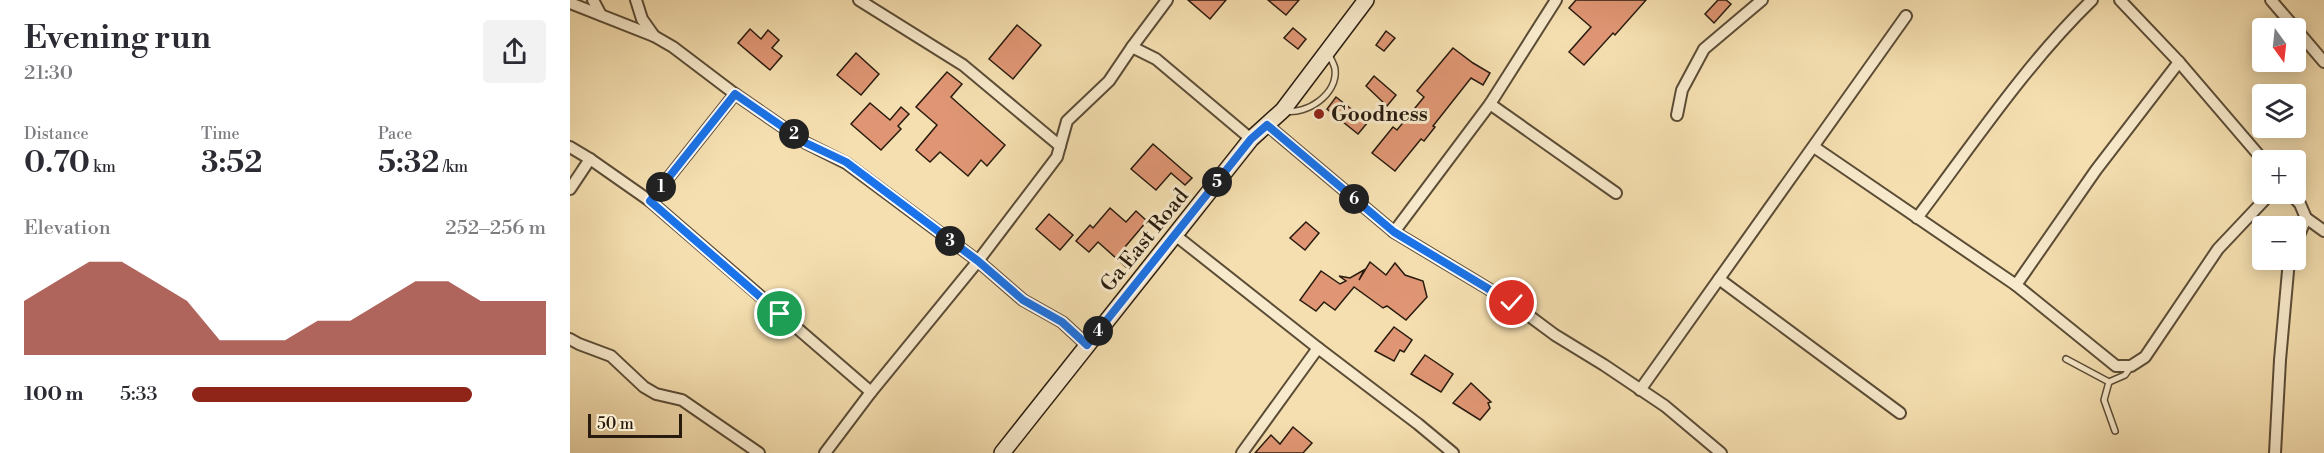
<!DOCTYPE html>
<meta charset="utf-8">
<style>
body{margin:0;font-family:"Libre Bodoni",serif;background:#f2f2f3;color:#2b2b33;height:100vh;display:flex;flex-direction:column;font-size:22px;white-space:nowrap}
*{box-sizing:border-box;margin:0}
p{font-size:20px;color:#7c7c81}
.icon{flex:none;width:33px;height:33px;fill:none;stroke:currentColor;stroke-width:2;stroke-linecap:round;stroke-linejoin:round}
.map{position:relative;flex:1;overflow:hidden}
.drawer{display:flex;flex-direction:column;background:#fff;width:570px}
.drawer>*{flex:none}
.needle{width:39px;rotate:165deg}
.tools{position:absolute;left:1682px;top:18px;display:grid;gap:12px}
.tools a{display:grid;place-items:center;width:54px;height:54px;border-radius:6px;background:#fff;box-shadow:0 3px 15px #0003;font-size:30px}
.scale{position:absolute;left:18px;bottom:15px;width:94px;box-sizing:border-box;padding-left:6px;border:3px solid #281b0e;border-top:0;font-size:16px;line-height:21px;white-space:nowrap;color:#281b0e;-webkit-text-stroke:4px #f8eacc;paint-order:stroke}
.pin{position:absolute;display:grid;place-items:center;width:51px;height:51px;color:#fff;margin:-26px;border:3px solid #fff;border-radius:50%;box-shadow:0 2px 6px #0007}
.km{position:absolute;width:30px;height:30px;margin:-15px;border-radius:50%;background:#222;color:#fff;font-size:16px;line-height:30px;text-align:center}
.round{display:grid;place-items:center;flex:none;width:63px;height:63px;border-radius:6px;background:#f2f2f3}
.summary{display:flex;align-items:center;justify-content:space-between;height:102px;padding:0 24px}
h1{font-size:33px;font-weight:600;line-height:45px}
.metrics{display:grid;grid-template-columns:repeat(3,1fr);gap:9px;height:102px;padding:6px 24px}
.metrics div{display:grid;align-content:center}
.metrics b{font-size:30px;font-weight:600}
.metrics small{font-size:16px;font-weight:400}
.metrics p{font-size:16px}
.chart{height:168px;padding:12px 24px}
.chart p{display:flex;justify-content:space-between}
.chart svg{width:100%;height:108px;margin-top:6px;fill:#8f2418;opacity:.7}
ul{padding:0 24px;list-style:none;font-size:20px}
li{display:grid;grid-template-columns:96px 72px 1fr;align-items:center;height:45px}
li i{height:15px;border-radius:8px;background:#8f2418}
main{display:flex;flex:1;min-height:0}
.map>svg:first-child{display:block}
.building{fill:#e09674;stroke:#281b0e;stroke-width:1.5}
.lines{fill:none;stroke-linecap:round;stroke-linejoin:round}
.lane-casing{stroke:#5b4c36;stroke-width:8}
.street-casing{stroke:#5b4c36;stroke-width:14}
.secondary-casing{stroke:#281b0e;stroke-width:18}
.lane{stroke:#f8eacc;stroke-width:5}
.street{stroke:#f8eacc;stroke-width:10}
.secondary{stroke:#f8eacc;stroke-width:15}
.route-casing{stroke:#fff;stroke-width:12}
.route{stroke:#1a73e8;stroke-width:8}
.poi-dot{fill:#8f2418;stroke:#f8eacc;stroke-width:2}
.labels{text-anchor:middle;stroke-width:6;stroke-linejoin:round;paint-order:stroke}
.poi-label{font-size:21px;font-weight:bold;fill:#281b0e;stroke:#f8eacc;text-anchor:start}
.street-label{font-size:21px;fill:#281b0e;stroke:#f8eacc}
</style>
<main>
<section class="drawer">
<div class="summary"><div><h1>Evening run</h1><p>21:30</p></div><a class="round"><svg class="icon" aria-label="share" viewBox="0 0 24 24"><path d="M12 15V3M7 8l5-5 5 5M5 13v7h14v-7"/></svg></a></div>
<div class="metrics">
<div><p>Distance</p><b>0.70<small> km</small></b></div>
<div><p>Time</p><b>3:52</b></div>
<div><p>Pace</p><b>5:32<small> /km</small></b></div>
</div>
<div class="chart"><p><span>Elevation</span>252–256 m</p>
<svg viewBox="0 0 160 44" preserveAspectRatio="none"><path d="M0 44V22L10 14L20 6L30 6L40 14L50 22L60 38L70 38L80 38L90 30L100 30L110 22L120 14L130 14L140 22L150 22L160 22V44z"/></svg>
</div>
<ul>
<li><b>100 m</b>5:33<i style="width:79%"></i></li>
</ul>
</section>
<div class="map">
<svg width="1754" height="453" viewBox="0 0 1754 453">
<rect width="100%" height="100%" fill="#f5dfb0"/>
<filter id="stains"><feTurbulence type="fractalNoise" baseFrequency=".00333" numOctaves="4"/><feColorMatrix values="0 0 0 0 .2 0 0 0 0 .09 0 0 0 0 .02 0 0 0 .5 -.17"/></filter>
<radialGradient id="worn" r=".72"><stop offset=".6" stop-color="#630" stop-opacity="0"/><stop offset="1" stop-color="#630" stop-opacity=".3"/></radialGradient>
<!-- building -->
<g class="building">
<path d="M618 0H656L640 19Z"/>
<path d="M698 0H729L716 15Z"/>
<path d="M1006 0H1076L1045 35 1043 33 1014 65 999 52 1021 27 999 8Z"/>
<path d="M1148 0H1156L1161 4 1144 23 1135 14Z"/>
<path d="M447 25 471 45 443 79 419 59Z"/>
<path d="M723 28 736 39 728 49 714 38Z"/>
<path d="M180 29 191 39 198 30 209 40 202 48 212 56 200 70 168 43Z"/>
<path d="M816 31 825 38 814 51 806 45Z"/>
<path d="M883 48 903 63 920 73 913 85 901 78 863 126 865 127 854 141 851 139 825 171 802 153 823 127 827 130 854 97 847 91Z"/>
<path d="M286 53 309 74 291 95 267 75Z"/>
<path d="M377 72 392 84 381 97 435 145 417 166 411 160 398 176 370 152 360 162 346 150 367 125 346 107Z"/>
<path d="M804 76 826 95 817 106 796 86Z"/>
<path d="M766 97 798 122 788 134 757 109Z"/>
<path d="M300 103 320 120 331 107 339 114 328 126 331 129 311 150 281 124Z"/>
<path d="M583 144 622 178 615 185 601 173 586 190 561 169Z"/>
<path d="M540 208 556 222 566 211 577 221 555 247 566 256 556 267 528 242 519 252 506 241 520 225 523 228Z"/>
<path d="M479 214 503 235 490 250 466 229Z"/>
<path d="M736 222 749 233 735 250 720 238Z"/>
<path d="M800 262 816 275 825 263 835 275 853 281 857 297 836 320 817 306 813 308 784 287 765 310 754 302 746 311 730 300 751 271 770 284 776 281 769 276 780 278 794 270 789 280Z"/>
<path d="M824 327 842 340 834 352 830 350 824 361 805 351Z"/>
<path d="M855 355 883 374 871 392 841 374Z"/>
<path d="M901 383 921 402 918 403 920 408 910 420 883 403Z"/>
<path d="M723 427 742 443 733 453H685L701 435 710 444Z"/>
</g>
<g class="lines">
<defs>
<g id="lane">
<path d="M715 111C737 115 768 94 765 69 764 64 761 59 759 55"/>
<path d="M1496 359 1539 382 1555 375 1560 368"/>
<path d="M1539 382 1534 400 1545 431"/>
</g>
<g id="street">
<path d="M23 0 31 15"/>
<path d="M66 0 72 19 84 36"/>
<path d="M289 0 393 65 490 146 497 121 539 81 562 47 586 59 681 139"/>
<path d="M1550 0 1609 62 1693 160"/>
<path d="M1701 0 1754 62"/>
<path d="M0 3 84 36 103 47 165 94 236 143 276 163 408 261 453 300 492 322 517 345"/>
<path d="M562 47 597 0"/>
<path d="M920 104 1046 193"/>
<path d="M1107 115 1112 90 1134 49 1192 0"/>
<path d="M697 125 824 232 942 303 985 335 1034 365 1095 406 1151 453"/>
<path d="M0 147 20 159 80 201 301 392"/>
<path d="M1244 147 1446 285 1526 170 1609 62"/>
<path d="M0 189 20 159"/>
<path d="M1721 194 1730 204 1736 218 1754 231"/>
<path d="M80 201 165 94"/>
<path d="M1347 218C1403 144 1456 64 1522 0"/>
<path d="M824 232 920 104 986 0"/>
<path d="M605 235 748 348 848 424 883 453"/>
<path d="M1725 245 1736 218"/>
<path d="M1149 279 1330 413"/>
<path d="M1446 285 1546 366H1561L1575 357 1648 249 1700 194"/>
<path d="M0 339 9 344 41 356 74 387 86 394 112 400 189 453"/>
<path d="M1070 390 1336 16"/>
<path d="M255 453 301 392 408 261 487 157 490 146"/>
<path d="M672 453 748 348"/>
<path d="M1705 453 1710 360 1719 260"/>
</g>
<path id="secondary" d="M432 453 681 139 713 110 796 0"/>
</defs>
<!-- lane casing -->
<use href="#lane" class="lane-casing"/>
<!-- street casing -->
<use href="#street" class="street-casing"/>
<!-- secondary casing -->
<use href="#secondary" class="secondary-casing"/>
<!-- lane -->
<use href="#lane" class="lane"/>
<!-- street -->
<use href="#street" class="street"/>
<!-- secondary -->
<use href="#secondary" class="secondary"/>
</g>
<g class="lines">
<defs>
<path id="route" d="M210 314 80 201 165 94 236 143 276 162 408 261 453 300 492 322 517 345 681 139 697 125 824 232 942 303"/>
</defs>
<!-- route casing -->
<use href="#route" class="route-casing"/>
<!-- route -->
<use href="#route" class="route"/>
</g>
<!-- markers -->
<circle class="poi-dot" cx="749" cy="114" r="6"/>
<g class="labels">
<!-- poi labels -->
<g class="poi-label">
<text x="761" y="121">Goodness</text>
</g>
<!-- street labels -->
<g class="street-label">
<text transform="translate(574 240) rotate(-51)" y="7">Ga East Road</text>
</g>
</g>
<rect width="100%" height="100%" filter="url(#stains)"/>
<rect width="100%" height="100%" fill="url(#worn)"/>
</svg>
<div class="tools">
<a><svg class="needle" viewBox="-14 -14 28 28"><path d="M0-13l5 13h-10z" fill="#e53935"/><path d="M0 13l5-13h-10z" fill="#7c7c81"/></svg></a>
<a><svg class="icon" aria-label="layers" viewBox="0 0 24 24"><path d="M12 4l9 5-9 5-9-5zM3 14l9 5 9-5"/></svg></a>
<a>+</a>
<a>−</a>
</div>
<div class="scale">50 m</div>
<div class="pin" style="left:210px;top:314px;background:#1e9e55"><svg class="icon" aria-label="arrive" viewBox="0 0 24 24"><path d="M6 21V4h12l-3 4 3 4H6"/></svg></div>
<div class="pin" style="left:942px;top:303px;background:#d93025"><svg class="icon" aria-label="check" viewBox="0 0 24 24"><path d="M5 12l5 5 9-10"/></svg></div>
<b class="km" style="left:91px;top:187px">1</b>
<b class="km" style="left:224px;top:134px">2</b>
<b class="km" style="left:380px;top:241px">3</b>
<b class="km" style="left:528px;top:331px">4</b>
<b class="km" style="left:647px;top:182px">5</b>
<b class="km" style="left:784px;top:199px">6</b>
</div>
</main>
